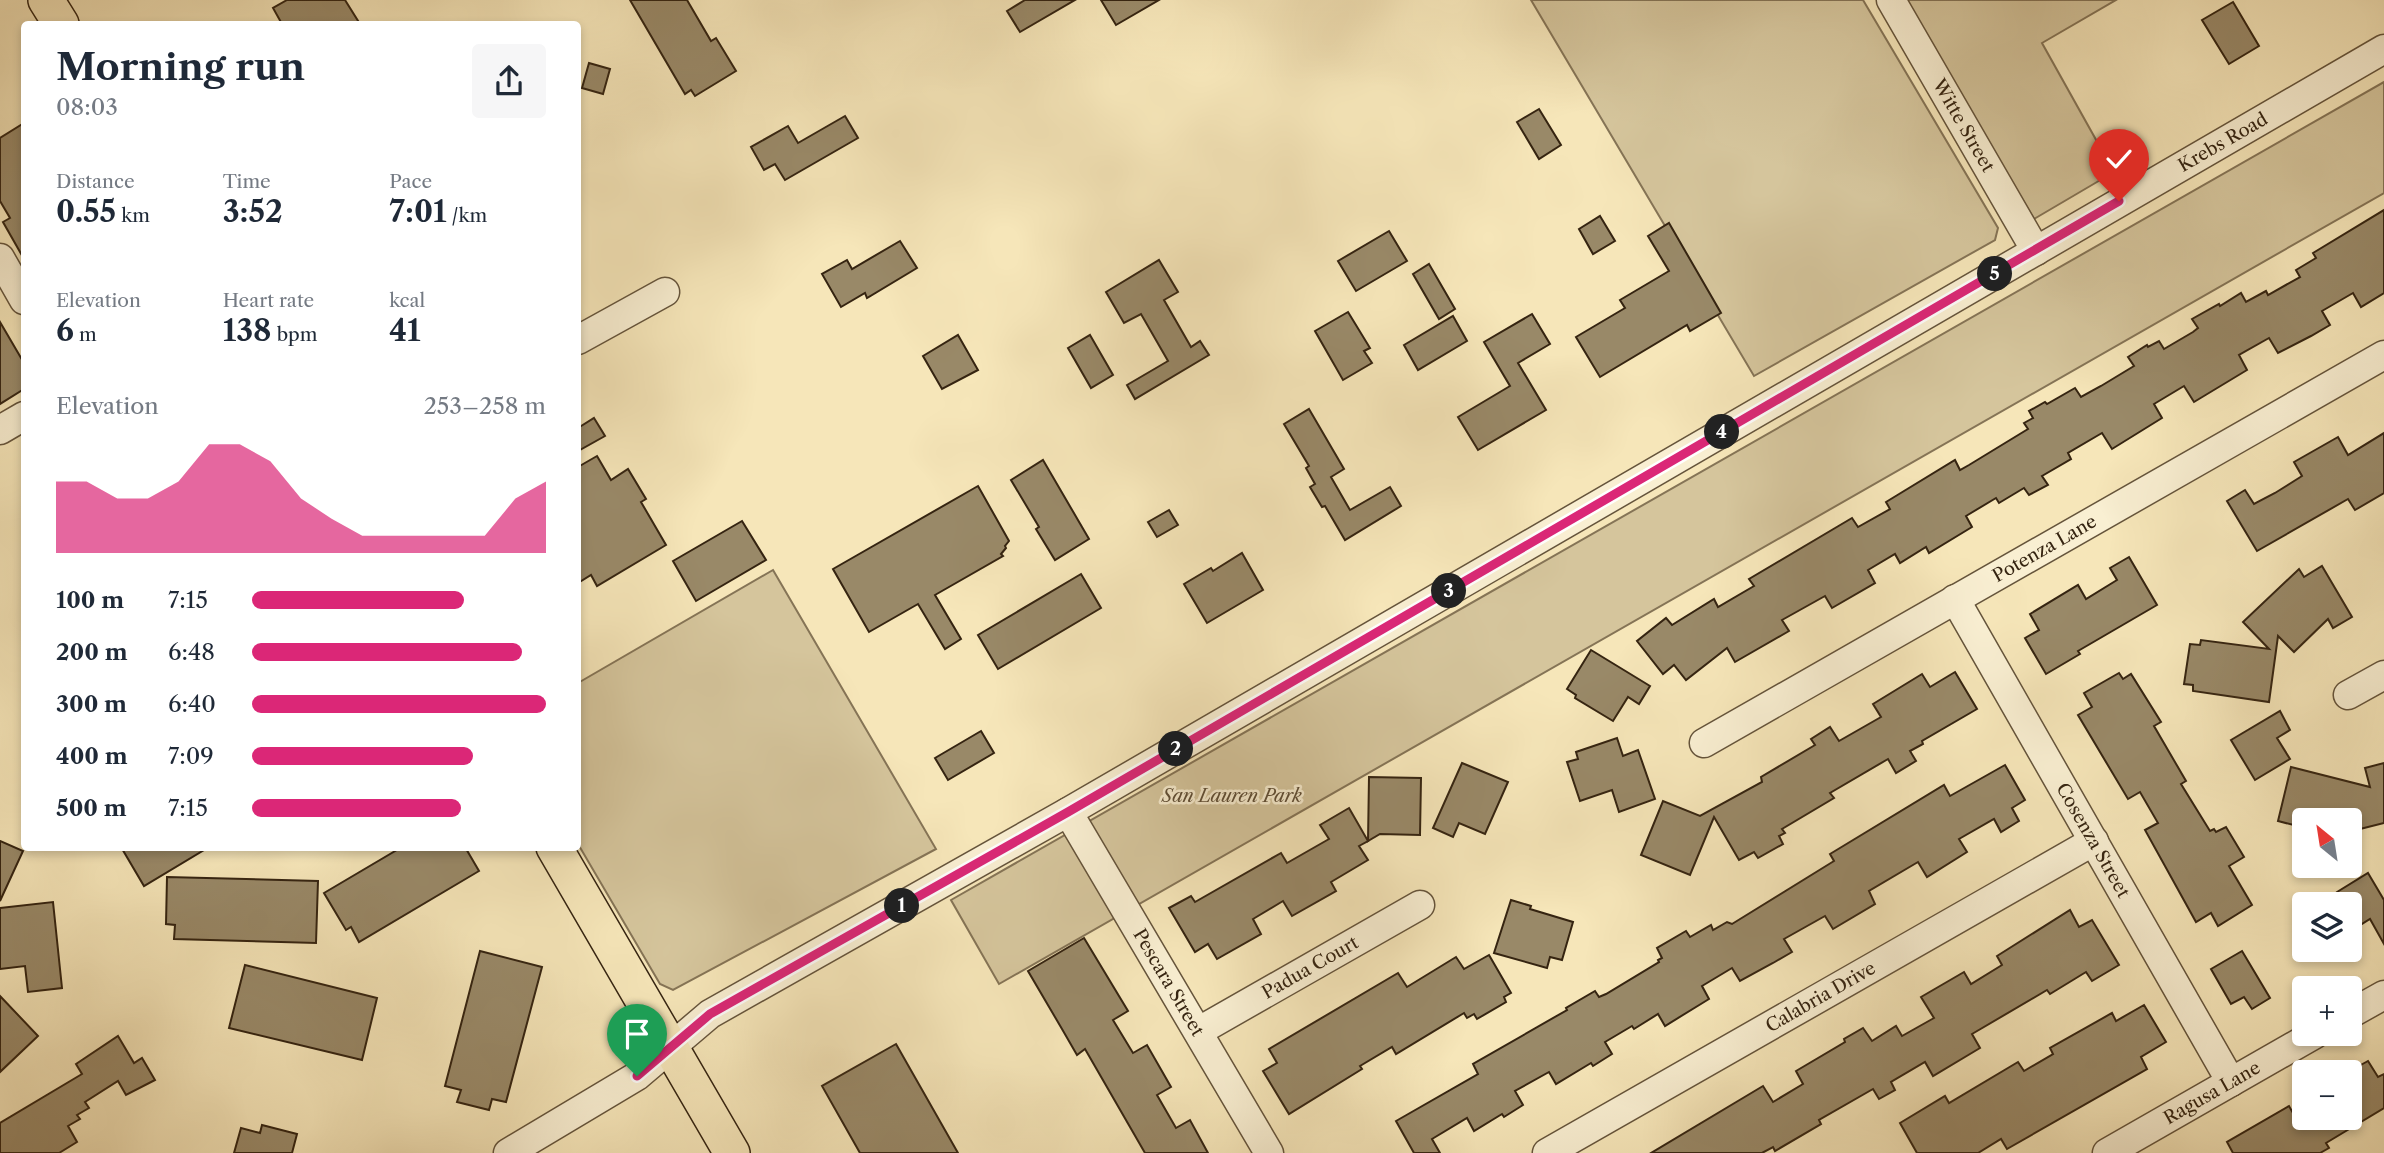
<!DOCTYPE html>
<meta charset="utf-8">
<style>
body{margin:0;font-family:"Libre Caslon Text",serif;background:#f6f6f7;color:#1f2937;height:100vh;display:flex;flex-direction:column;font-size:26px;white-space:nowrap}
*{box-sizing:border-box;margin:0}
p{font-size:23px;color:#747a83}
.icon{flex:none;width:38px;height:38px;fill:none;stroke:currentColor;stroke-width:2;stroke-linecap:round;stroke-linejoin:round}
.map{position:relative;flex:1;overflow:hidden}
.sheet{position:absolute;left:21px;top:21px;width:560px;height:830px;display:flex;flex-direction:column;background:#fff;border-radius:7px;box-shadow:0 4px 10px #0003}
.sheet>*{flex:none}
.needle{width:46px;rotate:330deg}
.controls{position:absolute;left:2292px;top:808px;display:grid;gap:14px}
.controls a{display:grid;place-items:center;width:70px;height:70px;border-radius:7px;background:#fff;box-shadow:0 4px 10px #0003;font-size:35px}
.pin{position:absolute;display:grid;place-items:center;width:60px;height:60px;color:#fff;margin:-72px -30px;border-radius:50% 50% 50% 0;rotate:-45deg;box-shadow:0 0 7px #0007}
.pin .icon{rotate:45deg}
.km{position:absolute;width:35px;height:35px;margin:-18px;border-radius:50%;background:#222;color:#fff;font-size:19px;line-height:35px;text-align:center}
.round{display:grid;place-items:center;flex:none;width:74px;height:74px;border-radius:7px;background:#f6f6f7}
.overview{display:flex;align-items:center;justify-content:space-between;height:119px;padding:0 35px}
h1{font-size:38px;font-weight:700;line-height:52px}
.figures{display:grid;grid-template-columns:repeat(3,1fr);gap:10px;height:119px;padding:7px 35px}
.figures div{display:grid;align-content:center}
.figures b{font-size:30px;font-weight:700}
.figures small{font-size:19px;font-weight:400}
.figures p{font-size:19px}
.chart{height:196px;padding:14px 35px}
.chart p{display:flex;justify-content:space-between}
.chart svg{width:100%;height:126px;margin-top:7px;fill:#db2777;opacity:.7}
ul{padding:0 35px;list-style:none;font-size:23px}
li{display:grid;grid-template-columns:112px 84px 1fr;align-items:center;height:52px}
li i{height:18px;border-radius:9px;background:#db2777}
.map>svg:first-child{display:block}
.green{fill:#d5c59c;stroke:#857456;stroke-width:2}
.building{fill:#998968;stroke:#352411;stroke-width:2}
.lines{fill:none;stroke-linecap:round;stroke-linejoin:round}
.minor-casing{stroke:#65543b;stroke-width:31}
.major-casing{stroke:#352411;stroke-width:38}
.minor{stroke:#f9efd2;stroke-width:28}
.major{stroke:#f6e6b9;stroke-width:35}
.route-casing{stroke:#fff;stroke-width:14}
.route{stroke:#db2777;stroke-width:9}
.labels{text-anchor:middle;stroke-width:5;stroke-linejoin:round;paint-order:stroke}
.street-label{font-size:18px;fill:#352411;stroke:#f9efd2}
.park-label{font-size:18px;font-style:italic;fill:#5d4c34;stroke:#f9efd2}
</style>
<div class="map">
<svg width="2384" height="1153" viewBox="0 0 2384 1153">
<rect width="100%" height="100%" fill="#f6e6b9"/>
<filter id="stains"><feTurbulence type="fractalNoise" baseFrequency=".00286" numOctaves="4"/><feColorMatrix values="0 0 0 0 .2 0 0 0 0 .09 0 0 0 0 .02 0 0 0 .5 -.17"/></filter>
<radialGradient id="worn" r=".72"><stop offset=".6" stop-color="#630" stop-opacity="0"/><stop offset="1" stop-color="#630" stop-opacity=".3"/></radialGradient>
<!-- green -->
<g class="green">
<path d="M1531 0H1863L1998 228 1995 240 1754 376Z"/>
<path d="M1903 0H2116L2042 43 2114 172 2034 219Z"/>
<path d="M2384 82V193L999 984 951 900Z"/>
<path d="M773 570 936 849 673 990 660 984 578 844V683Z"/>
</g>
<!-- building -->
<g class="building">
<path d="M287 0H345L360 24H282L273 8Z"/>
<path d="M630 0H687L711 41 716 38 736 71 695 96 691 90 685 94Z"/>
<path d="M1025 0H1075L1020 32 1007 11Z"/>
<path d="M1101 0H1159L1116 25Z"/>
<path d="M2233 2 2259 46 2229 64 2202 20Z"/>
<path d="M589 63 610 69 603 94 582 88Z"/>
<path d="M1539 109 1561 145 1539 159 1517 122Z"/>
<path d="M845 116 858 138 785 180 775 164 764 170 751 147 788 126 798 143Z"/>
<path d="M24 123V259L3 222 10 218 0 201V138Z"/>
<path d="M2384 210V293L2361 307 2353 293 2322 311 2330 325 2311 336 2278 353 2269 338 2239 355 2247 370 2194 402 2184 386 2154 404 2162 418 2112 449 2102 433 2068 453 2071 459 2042 476 2048 485 2029 495 2024 488 1999 503 1996 498 1966 516 1972 527 1929 553 1926 547 1900 563 1895 554 1868 570 1875 583 1832 608 1825 596 1782 620 1789 631 1735 662 1727 648 1686 680 1674 665 1663 674 1637 641 1666 618 1672 625 1714 599 1718 607 1754 586 1749 579 1852 518 1858 527 1890 509 1886 502 1955 460 1960 470 1969 465 2028 429 2024 423 2033 418 2029 411 2045 402 2047 404 2075 388 2081 397 2101 386 2134 366 2128 357 2147 345 2148 347 2159 341 2164 349 2193 332 2198 328 2192 319 2219 304 2220 306 2241 293 2246 302 2266 291 2268 295 2300 277 2296 270 2316 258 2313 253Z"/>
<path d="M1600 216 1615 241 1593 254 1579 229Z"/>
<path d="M1669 223 1721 313 1690 331 1687 325 1600 377 1576 337 1625 308 1620 300 1669 271 1648 236Z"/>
<path d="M1389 231 1407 261 1356 291 1338 261Z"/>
<path d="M900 241 917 268 867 298 865 293 841 307 822 274 847 260 852 269Z"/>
<path d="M1159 260 1178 292 1164 300 1191 347 1200 341 1209 355 1135 399 1127 385 1168 361 1141 314 1124 323 1106 292Z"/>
<path d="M1429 264 1455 309 1439 319 1413 274Z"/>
<path d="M1348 312 1370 348 1364 351 1372 363 1343 380 1315 331Z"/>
<path d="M1532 314 1550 344 1518 363 1546 410 1478 450 1458 417 1510 386 1484 342Z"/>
<path d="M1453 316 1467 341 1418 370 1404 345Z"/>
<path d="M0 322 24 363V389L0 404Z"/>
<path d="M958 335 978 370 942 389 923 356Z"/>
<path d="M1090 335 1113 375 1091 388 1068 348Z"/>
<path d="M1309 409 1344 469 1331 477 1350 510 1390 487 1401 506 1345 540 1325 506 1322 507 1310 487 1315 484 1306 468 1309 466 1284 424Z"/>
<path d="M594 418 605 436 578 451V428Z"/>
<path d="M2384 433V493L2355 510 2348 499 2257 551 2227 501 2245 490 2254 504 2275 493 2302 476 2294 462 2338 437 2348 455Z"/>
<path d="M597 456 611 480 628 469 646 499 641 502 666 545 597 586 591 575 578 583V467Z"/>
<path d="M1043 460 1089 539 1055 560 1036 529 1039 527 1011 480Z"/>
<path d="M978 486 1009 541 1005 546 1006 548 1001 554 1003 556 935 595 961 639 945 649 918 604 869 632 833 569Z"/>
<path d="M1169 510 1178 525 1157 537 1148 522Z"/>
<path d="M742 521 766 560 696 601 673 561Z"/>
<path d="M1242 553 1263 590 1207 623 1184 584 1211 568 1213 571Z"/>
<path d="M2129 557 2157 605 2078 651 2080 654 2046 674 2025 638 2039 630 2030 614 2078 585 2086 599 2117 580 2110 568Z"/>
<path d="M2322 566 2352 617 2333 628 2328 619 2294 652 2278 636 2269 702 2193 691V685L2184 684 2190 644 2200 645 2201 640 2269 649 2243 622 2299 569 2304 577Z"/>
<path d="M1081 574 1101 608 998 669 978 635Z"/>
<path d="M1591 650 1650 686 1639 704 1628 697 1613 721 1575 698 1576 695 1567 689Z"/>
<path d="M1955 672 1977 709 1922 741 1923 744 1910 751 1916 761 1896 773 1888 759 1830 793 1834 798 1782 829 1785 833 1779 836 1783 844 1758 858 1754 852 1739 860 1714 817 1690 875 1641 855 1663 801 1700 816 1762 782 1761 777 1815 745 1811 739 1830 727 1839 741 1881 717 1873 704 1922 674 1930 687Z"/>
<path d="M2119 673 2123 679 2131 674 2161 722 2154 726 2186 781 2181 784 2210 831 2214 829 2216 832 2226 827 2244 857 2229 866 2252 905 2218 926 2211 913 2196 922 2145 830 2158 823 2140 792 2128 799 2078 715 2092 707 2084 693Z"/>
<path d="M2280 711 2290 730 2277 738 2290 759 2255 780 2231 740Z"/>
<path d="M981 731 994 753 948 780 935 758Z"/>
<path d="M1617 738 1623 756 1638 750 1655 799 1619 812 1612 790 1580 801 1567 762 1578 759 1576 752Z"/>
<path d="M1462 763 1508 782 1485 834 1459 823 1453 837 1433 828Z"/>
<path d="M2384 763V823L2356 830 2353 821H2305V828L2278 821 2291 767 2370 787 2365 768Z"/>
<path d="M2005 765 2025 800 2012 808 2019 821 2001 832 1994 819 1959 839 1967 852 1927 877 1918 862 1869 891 1875 904 1833 929 1825 916 1784 939 1792 952 1773 963 1740 981 1732 968 1702 986 1709 999 1665 1026 1658 1014 1634 1029 1632 1026 1605 1042 1612 1054 1593 1066 1591 1063 1556 1084 1549 1072 1515 1091 1523 1105 1504 1117 1502 1114 1474 1131 1467 1118 1432 1139 1440 1153H1414L1396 1121 1478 1074 1473 1064 1567 1010 1566 1008 1595 991 1599 997 1606 994 1659 962 1658 960 1662 958 1657 948 1686 931 1690 937 1711 925 1713 930 1727 922 1732 924 1834 861 1830 854 1944 785 1950 796Z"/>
<path d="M1369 777 1421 778 1420 835 1380 834 1368 841Z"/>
<path d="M1349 808 1368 841 1359 846 1368 860 1331 882 1336 891 1292 916 1283 901 1253 919 1261 934 1217 959 1208 944 1195 952 1169 908 1191 896 1195 902 1281 853 1287 863 1329 839 1320 825Z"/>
<path d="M0 841 23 851 0 901Z"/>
<path d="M121 847H209L144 886Z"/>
<path d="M402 847H465L479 871 359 942 351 927 346 930 324 893Z"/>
<path d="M2368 873 2384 900V944L2370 919 2357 927 2350 915V905H2344L2337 892Z"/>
<path d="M167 877 318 881 316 943 174 939 175 925 166 924Z"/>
<path d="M1511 900 1531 906 1530 909 1573 922 1562 960 1550 957 1547 968 1494 953Z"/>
<path d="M53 902 62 988 28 992 25 966 0 969V908Z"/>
<path d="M2070 910 2079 927 2092 920 2119 965 2092 981 2086 972 2050 994 2047 990 1972 1034 1980 1048 1933 1076 1925 1062 1891 1082 1895 1090 1879 1099 1873 1089 1819 1120 1821 1124 1775 1151 1773 1147 1762 1153H1651L1763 1086 1773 1102 1803 1084 1796 1071 1845 1042 1844 1039 1863 1028 1872 1041 1896 1026 1902 1036 1934 1018 1921 997 1964 972 1971 984 2002 965 1997 956Z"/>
<path d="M1084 938 1128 1011 1113 1020 1133 1053 1147 1045 1171 1087 1157 1095 1176 1128 1190 1120 1208 1153H1145L1085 1049 1077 1055 1062 1029 1028 971Z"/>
<path d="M480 951 542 967 506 1102 492 1099 489 1110 457 1102 461 1090 445 1086Z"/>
<path d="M2242 951 2270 998 2252 1009 2244 997 2231 1004 2211 969Z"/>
<path d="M1489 955 1511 993 1504 997 1506 1002 1477 1019 1474 1014 1467 1018 1464 1013 1396 1054 1392 1047 1360 1066 1362 1069 1289 1114 1263 1071 1277 1063 1269 1049 1398 973 1407 987 1456 957 1464 969Z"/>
<path d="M245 965 377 998 362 1060 229 1028Z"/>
<path d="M0 996 38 1036 0 1072Z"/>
<path d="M2144 1005 2166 1042 2141 1057 2147 1069 2007 1149 2001 1139 1978 1153H1917L1900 1123 1945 1096 1949 1103 2018 1062 2024 1071 2053 1054 2050 1048 2112 1013 2116 1021Z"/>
<path d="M118 1036 134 1063 142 1058 155 1080 126 1095 118 1081 85 1102 89 1108 77 1115 80 1119 68 1126 77 1142 59 1153H0V1123L82 1074 76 1064Z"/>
<path d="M896 1044 958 1153H860L822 1086Z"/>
<path d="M2368 1061 2378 1077 2384 1074V1108L2326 1143 2329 1148 2320 1153H2233L2227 1142 2289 1106 2297 1120 2301 1118H2350V1071Z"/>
<path d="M262 1125 297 1134 292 1153H234L241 1128 260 1133Z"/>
</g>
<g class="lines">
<defs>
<g id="minor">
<path id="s1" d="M1891 0 2036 251"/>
<path d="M0 258 24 300"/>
<path d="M578 340 665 292"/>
<path d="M0 430 24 416"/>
<path id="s2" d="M1955 599 2231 1082"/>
<path d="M2348 695 2384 675"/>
<path id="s3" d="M1704 743 2384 355"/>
<path id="s4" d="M1068 812 1269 1153"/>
<path d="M2350 1014 2384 995"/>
<path id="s5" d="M1199 1031 1420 905"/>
<path id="s6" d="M508 1153 637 1076 710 1014 1068 812 2384 49"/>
<path id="s7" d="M1547 1153 2094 841"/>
<path id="s8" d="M2107 1153 2315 1034"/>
</g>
<g id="major">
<path d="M46 0 61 24"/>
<path d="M554 847 732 1153"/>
</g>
</defs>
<!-- minor casing -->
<use href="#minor" class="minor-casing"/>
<!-- major casing -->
<use href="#major" class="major-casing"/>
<!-- minor -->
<use href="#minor" class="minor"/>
<!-- major -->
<use href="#major" class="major"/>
</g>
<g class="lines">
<defs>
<path id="route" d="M637 1076 710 1014 1068 812 2119 201"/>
</defs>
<!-- route casing -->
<use href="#route" class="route-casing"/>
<!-- route -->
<use href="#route" class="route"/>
</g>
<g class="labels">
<!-- street labels -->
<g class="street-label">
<text dy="6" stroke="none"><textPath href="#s1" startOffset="145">Witte Street</textPath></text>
<text dy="6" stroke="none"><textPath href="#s6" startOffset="1992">Krebs Road</textPath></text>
<text dy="6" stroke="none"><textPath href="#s3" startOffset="392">Potenza Lane</textPath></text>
<text dy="6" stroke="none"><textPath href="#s2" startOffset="278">Cosenza Street</textPath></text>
<text dy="6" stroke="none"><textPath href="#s5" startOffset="128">Padua Court</textPath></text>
<text dy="6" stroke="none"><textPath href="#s4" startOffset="198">Pescara Street</textPath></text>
<text dy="6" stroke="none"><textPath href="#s7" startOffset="315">Calabria Drive</textPath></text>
<text dy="6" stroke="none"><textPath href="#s8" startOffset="121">Ragusa Lane</textPath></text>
</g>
<!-- park labels -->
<g class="park-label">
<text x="1232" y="802">San Lauren Park</text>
</g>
</g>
<rect width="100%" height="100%" filter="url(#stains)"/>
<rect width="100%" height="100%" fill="url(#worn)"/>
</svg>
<div class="controls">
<a><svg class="needle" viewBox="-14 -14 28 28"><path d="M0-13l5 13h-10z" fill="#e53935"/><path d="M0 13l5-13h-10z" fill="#747a83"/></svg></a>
<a><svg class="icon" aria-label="layers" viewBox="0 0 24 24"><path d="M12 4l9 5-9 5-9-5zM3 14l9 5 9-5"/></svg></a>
<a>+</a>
<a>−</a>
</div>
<div class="pin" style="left:637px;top:1076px;background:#1e9e55"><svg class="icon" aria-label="arrive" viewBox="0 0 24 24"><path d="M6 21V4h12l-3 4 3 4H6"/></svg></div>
<div class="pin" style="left:2119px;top:201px;background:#d93025"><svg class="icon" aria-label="check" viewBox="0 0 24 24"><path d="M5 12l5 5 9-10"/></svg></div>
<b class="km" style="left:902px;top:906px">1</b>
<b class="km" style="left:1176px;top:749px">2</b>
<b class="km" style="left:1449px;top:591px">3</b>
<b class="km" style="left:1722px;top:432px">4</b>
<b class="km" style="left:1995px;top:274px">5</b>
<section class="sheet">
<div class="overview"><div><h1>Morning run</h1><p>08:03</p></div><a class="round"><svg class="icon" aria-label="share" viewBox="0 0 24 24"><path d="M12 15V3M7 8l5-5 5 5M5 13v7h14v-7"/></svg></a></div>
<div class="figures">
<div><p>Distance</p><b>0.55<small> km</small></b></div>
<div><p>Time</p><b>3:52</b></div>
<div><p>Pace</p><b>7:01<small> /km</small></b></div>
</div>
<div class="figures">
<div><p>Elevation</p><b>6<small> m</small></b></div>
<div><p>Heart rate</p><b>138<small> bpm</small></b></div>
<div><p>kcal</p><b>41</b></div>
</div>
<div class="chart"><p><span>Elevation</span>253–258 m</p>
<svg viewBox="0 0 160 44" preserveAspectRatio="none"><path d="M0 44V19L10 19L20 25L30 25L40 19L50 6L60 6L70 12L80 25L90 32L100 38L110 38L120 38L130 38L140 38L150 25L160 19V44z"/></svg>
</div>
<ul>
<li><b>100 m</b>7:15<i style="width:72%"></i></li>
<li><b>200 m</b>6:48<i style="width:92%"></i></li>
<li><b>300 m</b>6:40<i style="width:100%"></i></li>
<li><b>400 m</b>7:09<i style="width:75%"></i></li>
<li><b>500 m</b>7:15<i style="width:71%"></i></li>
</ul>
</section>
</div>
